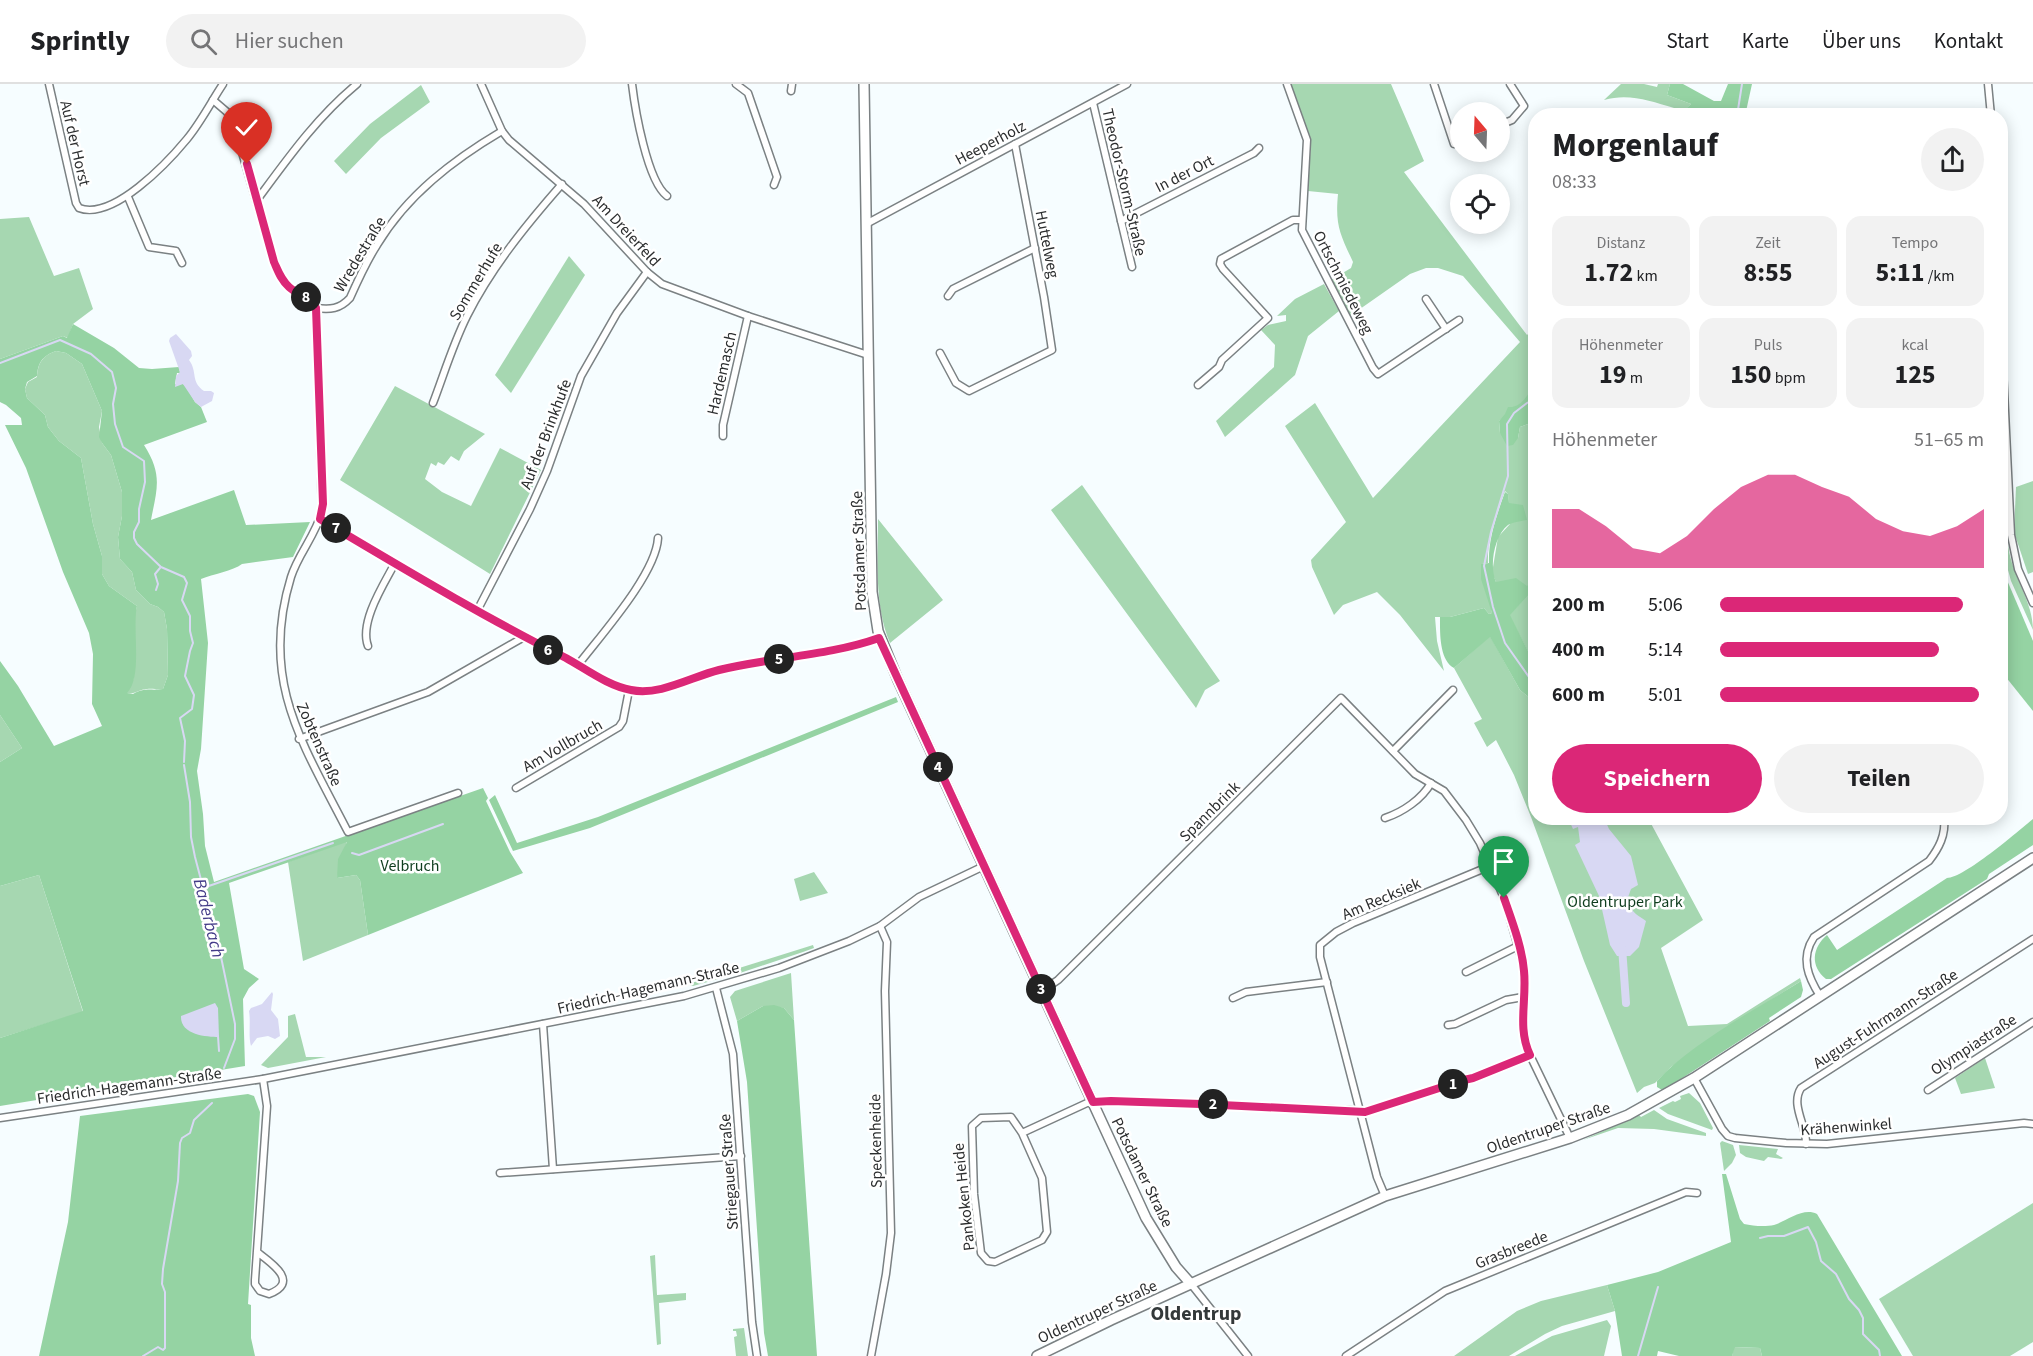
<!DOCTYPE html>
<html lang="de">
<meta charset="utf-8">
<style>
body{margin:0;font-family:"Source Sans 3",sans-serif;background:#f2f2f2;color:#202124;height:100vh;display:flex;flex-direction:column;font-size:22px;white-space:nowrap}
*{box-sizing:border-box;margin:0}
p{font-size:20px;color:#757577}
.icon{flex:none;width:33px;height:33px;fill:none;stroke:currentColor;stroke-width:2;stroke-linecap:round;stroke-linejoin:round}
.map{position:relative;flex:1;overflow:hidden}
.sheet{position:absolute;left:1528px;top:24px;width:480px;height:717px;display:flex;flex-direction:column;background:#fff;border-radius:24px;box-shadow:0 3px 15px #0003}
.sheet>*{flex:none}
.needle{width:39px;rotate:341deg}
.fabs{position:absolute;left:1450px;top:18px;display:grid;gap:12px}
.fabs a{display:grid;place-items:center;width:60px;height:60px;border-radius:50%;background:#fff;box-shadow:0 3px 15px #0003;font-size:30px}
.pin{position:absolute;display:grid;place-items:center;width:51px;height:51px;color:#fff;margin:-62px -26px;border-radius:50% 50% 50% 0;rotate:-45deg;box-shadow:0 0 6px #0007}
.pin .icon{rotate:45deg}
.km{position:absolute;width:30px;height:30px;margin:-15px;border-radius:50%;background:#222;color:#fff;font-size:16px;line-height:30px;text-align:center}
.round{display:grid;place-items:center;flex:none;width:63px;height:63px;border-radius:32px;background:#f2f2f2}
.overview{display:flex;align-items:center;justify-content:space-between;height:102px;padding:0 24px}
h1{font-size:33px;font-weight:700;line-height:45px}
.metrics{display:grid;grid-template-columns:repeat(3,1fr);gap:9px;height:102px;padding:6px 24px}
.metrics div{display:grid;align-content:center;border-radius:15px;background:#f2f2f2;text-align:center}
.metrics b{font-size:26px;font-weight:700}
.metrics small{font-size:16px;font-weight:400}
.metrics p{font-size:16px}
.chart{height:168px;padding:12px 24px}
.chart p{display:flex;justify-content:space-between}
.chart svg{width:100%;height:108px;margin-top:6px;fill:#db2777;opacity:.7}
.primary-button{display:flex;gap:12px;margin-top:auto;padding:12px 24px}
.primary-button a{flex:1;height:69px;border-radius:36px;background:#db2777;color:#fff;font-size:24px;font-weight:700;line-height:69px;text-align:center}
.primary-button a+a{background:#f2f2f2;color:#202124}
ul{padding:0 24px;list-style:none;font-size:20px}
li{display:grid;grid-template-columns:96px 72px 1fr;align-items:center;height:45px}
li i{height:15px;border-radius:8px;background:#db2777}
header{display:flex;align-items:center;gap:36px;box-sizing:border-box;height:84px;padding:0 30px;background:#fff;border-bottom:2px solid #e0e0e0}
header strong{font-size:28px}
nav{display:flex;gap:33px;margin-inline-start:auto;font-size:21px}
.search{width:420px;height:54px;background:#f2f2f2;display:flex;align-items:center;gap:15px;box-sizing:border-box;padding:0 21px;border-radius:33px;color:#757577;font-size:22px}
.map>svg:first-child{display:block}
.green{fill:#a6d7b1}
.forest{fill:#95d3a3;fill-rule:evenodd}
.water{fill:#d8d8f3}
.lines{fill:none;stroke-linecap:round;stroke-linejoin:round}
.stream{stroke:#d8d8f3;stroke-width:2}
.canal{stroke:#d8d8f3;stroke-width:8}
.street-casing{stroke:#7b8183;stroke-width:9}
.secondary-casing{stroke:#7b8183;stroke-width:12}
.street{stroke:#fff;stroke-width:6}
.secondary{stroke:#fff;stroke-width:9}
.route-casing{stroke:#fff;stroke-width:12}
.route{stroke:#db2777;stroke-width:8}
.labels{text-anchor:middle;stroke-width:5;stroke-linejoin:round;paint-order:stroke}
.street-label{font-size:16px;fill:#2c2e2f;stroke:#fff}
.park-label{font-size:16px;fill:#0f3d1e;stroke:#fff}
.water-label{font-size:18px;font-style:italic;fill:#443c88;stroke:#fff}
.quarter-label{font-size:20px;font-weight:bold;fill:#333839;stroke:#fff}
</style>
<header>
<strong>Sprintly</strong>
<div class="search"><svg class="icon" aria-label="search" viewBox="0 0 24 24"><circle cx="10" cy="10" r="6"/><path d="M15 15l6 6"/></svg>Hier suchen</div>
<nav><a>Start</a><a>Karte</a><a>Über uns</a><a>Kontakt</a></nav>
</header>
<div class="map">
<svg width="2033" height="1272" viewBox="0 0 2033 1272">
<rect width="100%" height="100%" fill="#f6fdff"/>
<!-- green -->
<g class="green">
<path d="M1290 0H1391L1424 77 1404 88 1527 251 1530 248 1536 252V304H1534L1524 317 1499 337 1500 349 1518 354 1520 343 1536 337V493L1527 503 1496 498 1492 489 1498 453 1510 440 1508 410 1505 407C1496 429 1487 455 1488 479L1482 480 1492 529 1489 530 1484 524 1450 533H1435L1437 557 1444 587 1400 531 1377 508 1343 521 1334 531 1312 483 1311 476 1346 438 1285 342 1315 319 1373 414 1520 258 1463 192 1438 184H1426L1410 190 1350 232 1331 196 1351 184 1353 178C1340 150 1335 141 1338 110L1308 107 1311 55Z"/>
<path d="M1621 0H1644L1657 3 1658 0H1670L1667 11 1691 20 1684 28 1685 31 1677 32 1674 24C1650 17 1629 9 1604 16Z"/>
<path d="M421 1 430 18 381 54 346 90 334 77 370 40Z"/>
<path d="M29 133 54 192 79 184 93 225 73 240 68 254 63 252 0 275V135Z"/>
<path d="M569 172 585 191 511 309 495 291Z"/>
<path d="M1324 200 1339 227 1308 252 1295 291 1225 353 1216 337 1274 283 1275 261 1261 246 1268 241 1286 237V231L1277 232 1295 215Z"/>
<path d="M56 267 66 269 82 280 102 327 99 343 102 359 111 371 122 408V432L118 453 120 475 132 488 136 506 150 520 158 523 164 528 167 545 168 591 163 605C157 606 153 604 147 605 139 605 135 611 126 609L134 594V534L137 522 109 502 102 490V472L93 440 81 374 59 357 48 343 45 331 27 314 25 305 28 298 37 293C38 279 42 272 56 267Z"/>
<path d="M395 302 485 350 464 367 459 377 451 372 444 381 438 378 436 382 431 379 425 395 442 408 471 422 500 364 541 386 490 490 340 396Z"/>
<path d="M2001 334C2003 378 2001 424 2009 467 2014 495 2033 518 2033 546L2011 497 2002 464Z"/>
<path d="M2033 397V488L2028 490 2014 448 2016 403Z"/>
<path d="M1082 401 1220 597 1205 606 1196 624 1051 426Z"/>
<path d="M878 435 943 516 890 559C874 521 878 476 878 435Z"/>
<path d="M1536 503V583L1509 531Z"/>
<path d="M1490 552 1520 606 1536 619V734H1648L1703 836 1661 864 1688 942 1727 940 1800 894 1801 897 1708 956 1671 983 1655 999 1644 1003 1637 1009 1584 877 1531 733 1514 691 1496 656 1487 663 1474 639 1482 635 1454 584Z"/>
<path d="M0 631 22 664 0 678Z"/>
<path d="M347 757 337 794 356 791 360 796 368 851 303 877 288 778Z"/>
<path d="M814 788 828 809 800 817 794 795Z"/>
<path d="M39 791 83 928 0 954V802Z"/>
<path d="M813 861 814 864 803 868 740 889 693 902 685 901Z"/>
<path d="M791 889 794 936 784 924 763 922 737 937 730 913 735 907Z"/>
<path d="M295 930 306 973H326L268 984 261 981 288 953V932Z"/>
<path d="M1985 974 1995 1004 1961 1010 1955 994Z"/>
<path d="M1689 1009 1700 1019 1713 1044 1712 1046 1668 1030 1659 1024 1673 1017 1675 1018 1681 1015 1680 1012Z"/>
<path d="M1654 1026 1667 1035 1706 1049V1052L1654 1045 1618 1044 1583 1056 1639 1031 1641 1033Z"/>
<path d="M1722 1057 1733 1061 1736 1071 1732 1079 1724 1087 1720 1059Z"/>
<path d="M1739 1061 1778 1065 1776 1070 1783 1074 1781 1075 1768 1073 1764 1077 1746 1073 1740 1069Z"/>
<path d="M2033 1119V1258L2010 1272H1913L1879 1215Z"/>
<path d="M655 1171 657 1211 686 1209V1216L659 1219 661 1260 657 1261 650 1172Z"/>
<path d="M1607 1201 1615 1227 1562 1242 1545 1250 1509 1272H1454L1517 1227 1541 1217Z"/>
<path d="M1607 1236 1611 1242 1604 1272H1515L1552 1252Z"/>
<path d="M744 1244 748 1272H736L734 1253 737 1252 736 1247H733V1245Z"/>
<path d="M1734 1263 1760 1264 1762 1272H1732Z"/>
</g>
<!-- forest -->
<g class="forest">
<path d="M1670 0H1683L1714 17H1721L1728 0H1752L1745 32 1685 31 1683 28 1691 20 1667 11Z"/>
<path d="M73 240 114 264 139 284 152 285 179 283 180 289H177L175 300H183L186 302 195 318 201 323 207 338 144 361C163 391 157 404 151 436L234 406 246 441 310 438 293 473 242 480C233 487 213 490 201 495L208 559 201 665 197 687 203 730 205 762 214 798 483 704 488 714 486 717 510 768 523 789 368 851 360 796 356 791 337 794 338 775 347 758 229 799 244 885 259 895 249 904 243 915 245 982 0 1022V954L83 927 39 791 0 802V678L22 664 0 631V577L18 602 54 662 102 642 92 620 93 570 89 549 63 488 26 384 5 341H22L21 334 6 321 0 318V275L63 252 67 254ZM56 267 66 269 82 280 102 327 99 353 102 359 111 371 122 408V432L118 453 120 475 132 488 136 506 150 520 158 523 164 528 167 545 168 591 163 605C150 607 146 603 133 610L127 609C143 593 132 545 137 522L109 502 102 490V472L93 440 81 374 59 357 48 343 45 331 27 314 25 305 27 298 37 292C38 279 42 272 56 267Z"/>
<path d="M1534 303 1536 304V337L1520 343 1518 354 1513 361 1507 362 1500 349 1499 337 1505 330 1508 323C1521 324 1526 312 1534 303Z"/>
<path d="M1505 408 1508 410 1509 419 1523 421 1527 436C1521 437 1513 438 1508 441 1494 452 1489 482 1496 498L1516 494 1527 502 1536 493V503L1510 531 1536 583V619L1520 606 1490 553 1454 584C1439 576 1440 548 1440 533H1450L1484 524 1489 530 1492 529 1481 495V480L1489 479C1488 455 1497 430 1505 408Z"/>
<path d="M2001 482 2033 557V627L2001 587Z"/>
<path d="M896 613 898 618 590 744 513 767 489 716 495 711 517 759 598 733Z"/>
<path d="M2033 735V761L1989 790 1987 795 1831 895H1826C1810 882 1812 864 1827 851L1837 866 1947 794C1964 794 2017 748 2033 735Z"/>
<path d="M1801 897 1803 906 1801 913 1769 934 1770 937 1667 1004 1662 1006 1657 1003V997C1691 959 1757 925 1801 897Z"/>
<path d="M774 921 784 924 794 936 817 1272H768L764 1249 747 998 737 937 763 922Z"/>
<path d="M248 1010 254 1012 260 1028 248 1220 251 1221V1254L255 1272H39L68 1138 80 1032Z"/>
<path d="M1722 1090H1726L1740 1135 1744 1140C1753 1142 1765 1143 1774 1141 1787 1137 1803 1123 1817 1130L1902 1272H1762L1760 1264 1735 1263 1732 1272H1679L1658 1267 1657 1272H1622L1615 1227 1607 1201 1658 1188 1731 1158Z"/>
</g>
<!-- water -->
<g class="water">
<path d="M176 250 191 267 192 272 189 276C198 288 190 297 204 307H211L214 309 212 317 201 323 195 318 183 300 175 303 176 292 180 288 169 257 170 254Z"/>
<path d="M1568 734H1604L1609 745 1631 772 1638 801 1631 805 1627 816 1629 817C1630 829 1640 832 1646 837L1639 863 1630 872H1617L1610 861 1599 812 1575 761 1580 758 1578 743 1573 745Z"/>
<path d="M272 908 273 910 271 926 278 935 280 952 275 955 268 952 257 954 251 962C248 951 251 939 249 927L251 924 262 920Z"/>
<path d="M215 919 218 924 219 953C206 953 180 951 181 932Z"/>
</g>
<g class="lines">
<!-- stream -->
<g class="stream">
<path d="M1737 32 1742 0"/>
<path d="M0 279 60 256 91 270 112 288 116 304 113 320 115 340 123 363 144 377 145 398 139 425V438L134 448V454L137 460 161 483 184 493 187 499 182 516 190 532V547L193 559 190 567 185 592 194 611 192 625 180 634 185 657 184 678"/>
<path d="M1536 314 1527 319 1514 329 1507 340 1508 392 1491 448 1484 482 1493 523 1505 559 1536 603"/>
<path d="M156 506 158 500 155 490 160 484"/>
<path d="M184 681 190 718 191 753 195 773 220 868 235 940V955L224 984"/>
<path d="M352 769 359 771 443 740"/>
<path d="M203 804 333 759"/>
<path d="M218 952 219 967"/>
<path d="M1760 1154 1768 1152H1784L1808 1143 1816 1158 1821 1177 1836 1190 1849 1215 1859 1226 1863 1234V1250L1879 1266 1880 1272"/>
<path d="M143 1272 158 1263 163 1266 165 1264V1208L162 1200 163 1185 178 1097 180 1059 182 1054 190 1049 194 1036 212 1019"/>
<path d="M1638 1272 1658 1203"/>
</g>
<!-- canal -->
<path class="canal" d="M1622 863 1626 919"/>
<defs>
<g id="street">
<path d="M49 0 76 119 79 124C113 137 168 78 187 55 201 38 211 18 223 0"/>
<path d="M481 0 502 47 509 56 584 120 647 188 662 200 748 232 868 271"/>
<path d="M632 0C635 25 647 97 667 112"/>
<path d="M736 0 748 9 777 93 774 101"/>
<path d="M1287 0 1307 56 1302 146 1373 284 1378 290 1459 236"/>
<path d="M1434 0 1454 60 1461 57"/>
<path d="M1988 0 1991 32"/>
<path d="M791 7 792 0"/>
<path d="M213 16 227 28 234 41 274 178C278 187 281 196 289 203 298 211 310 213 316 224L322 427C316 451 298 470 291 493 259 597 303 660 348 748L458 709"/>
<path d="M1093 19 1132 183"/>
<path d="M1500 41 1512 36 1524 22 1510 0"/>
<path d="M128 113 149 163 176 167 182 179"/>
<path d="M257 116C288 74 317 33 357 0"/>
<path d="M1121 137 1254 69 1259 64"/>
<path d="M866 140 1127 0"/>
<path d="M948 212 953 205 1035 164"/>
<path d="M1426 215 1446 245"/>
<path d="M316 224C330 226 340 225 350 214 358 196 366 178 377 161 407 111 453 76 502 47"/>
<path d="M2001 244 2011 451 2018 485 2033 519"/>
<path d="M940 269 956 299 969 307 1052 266 1044 213 1015 60"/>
<path d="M1198 301 1219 283 1222 276 1268 234 1223 185 1220 180 1221 175 1293 136H1302"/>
<path d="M433 319C444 290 453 260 467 232 491 184 526 141 562 100"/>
<path d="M723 352V341L748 232"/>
<path d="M320 435C401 483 482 532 566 574 586 585 608 602 631 606 660 611 691 593 719 586 772 573 828 572 879 554"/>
<path d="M477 527 530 425 547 387 581 292 617 229 647 188"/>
<path d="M368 562C359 538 384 500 395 479"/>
<path d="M578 581C601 551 656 490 658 454"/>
<path d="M299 655 428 608 524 553"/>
<path d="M1393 667 1453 606"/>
<path d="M516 704 619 643 623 637 629 606"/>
<path d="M1385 734C1403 728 1422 715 1431 699"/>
<path d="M1466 888 1518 862"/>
<path d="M716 904 733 970 752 1238 757 1272"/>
<path d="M1042 907 1058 896 1341 614 1415 690 1444 707 1466 736 1480 759 1504 814 1524 883 1523 940 1527 965 1570 1054"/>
<path d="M1820 912C1808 893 1800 874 1814 853L1929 777C1939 764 1946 751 1944 734"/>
<path d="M1233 914 1246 908 1327 898"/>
<path d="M543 940 553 1085"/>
<path d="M1448 941 1455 940 1506 916 1523 913"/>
<path d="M1694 994 1722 1045 1728 1052 1735 1054 1786 1059 1827 1060 2024 1039 2033 1040"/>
<path d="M1928 1006 2033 938"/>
<path d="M0 1034 263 995 684 912 779 884 849 857 880 842 919 813 984 782"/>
<path d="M1022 1049 1042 1094 1047 1148 1042 1156 995 1178 988 1177 981 1169 974 1110 972 1042 981 1034 1011 1033 1022 1049 1087 1019 1106 1017 1349 1026 1365 1028 1464 996 1473 994 1530 971"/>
<path d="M1806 1060C1807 1042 1790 1021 1801 1004L2033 855"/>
<path d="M500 1089 741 1072"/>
<path d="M1385 1112 1377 1093 1320 873V861L1336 848 1353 839 1490 782"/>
<path d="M257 1168C270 1178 301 1198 269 1210L260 1207 255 1200V1196L267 1022 263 995"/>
<path d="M1191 1200 1248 1272"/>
<path d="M871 1272 886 1190 891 1149 885 907 887 858 880 842"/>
<path d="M1346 1272 1445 1207 1686 1108 1697 1109"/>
</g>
<g id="secondary">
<path d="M864 0 872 508 878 547 898 596 1146 1134 1176 1183 1191 1200"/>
<path d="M1037 1272 1111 1236 1385 1112 1570 1054 1628 1031 1694 994 2033 774"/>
</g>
</defs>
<!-- street casing -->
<use href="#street" class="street-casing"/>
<!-- secondary casing -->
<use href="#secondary" class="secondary-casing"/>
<!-- street -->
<use href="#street" class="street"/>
<!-- secondary -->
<use href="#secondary" class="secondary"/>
</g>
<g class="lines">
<defs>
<path id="route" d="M247 80 274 178C278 187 281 196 289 203 298 211 310 213 316 224L323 420 320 435C401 483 482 532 566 574 586 585 608 602 631 606 660 612 691 593 719 586 772 573 828 572 879 554L1093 1018 1111 1017 1201 1020 1365 1028 1464 996 1473 994 1530 971C1517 944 1527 916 1524 887 1522 863 1512 837 1504 814"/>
</defs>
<!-- route casing -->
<use href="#route" class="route-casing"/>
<!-- route -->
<use href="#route" class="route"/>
</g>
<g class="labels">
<!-- street labels -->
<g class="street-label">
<text transform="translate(990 58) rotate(-28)" y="6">Heeperholz</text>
<text transform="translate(76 59) rotate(77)" y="6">Auf der Horst</text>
<text transform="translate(1184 89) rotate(-27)" y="6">In der Ort</text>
<text transform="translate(1125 98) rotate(77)" y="6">Theodor-Storm-Straße</text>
<text transform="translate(627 146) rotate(47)" y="6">Am Dreierfeld</text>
<text transform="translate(1048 160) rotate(79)" y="6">Huttelweg</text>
<text transform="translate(359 170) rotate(-59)" y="6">Wredestraße</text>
<text transform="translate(475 197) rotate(-59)" y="6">Sommerhufe</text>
<text transform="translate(1344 198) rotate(63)" y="6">Ortschmiedeweg</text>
<text transform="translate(721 289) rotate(-77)" y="6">Hardemasch</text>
<text transform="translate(545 350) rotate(-69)" y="6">Auf der Brinkhufe</text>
<text transform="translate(858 467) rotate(-92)" y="6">Potsdamer Straße</text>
<text transform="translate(320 660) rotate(66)" y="6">Zobtenstraße</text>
<text transform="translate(562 661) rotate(-30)" y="6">Am Vollbruch</text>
<text transform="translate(1209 727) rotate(-45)" y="6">Spannbrink</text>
<text transform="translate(1381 814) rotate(-23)" y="6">Am Recksiek</text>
<text transform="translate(648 903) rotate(-13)" y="6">Friedrich-Hagemann-Straße</text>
<text transform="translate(1885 934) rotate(-33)" y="6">August-Fuhrmann-Straße</text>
<text transform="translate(1973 960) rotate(-33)" y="6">Olympiastraße</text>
<text transform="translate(129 1001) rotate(-8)" y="6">Friedrich-Hagemann-Straße</text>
<text transform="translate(1846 1042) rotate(-4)" y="6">Krähenwinkel</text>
<text transform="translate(1548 1043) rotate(-19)" y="6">Oldentruper Straße</text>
<text transform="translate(875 1057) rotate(-91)" y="6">Speckenheide</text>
<text transform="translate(728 1088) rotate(-94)" y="6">Striegauer Straße</text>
<text transform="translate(1143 1088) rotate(64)" y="6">Potsdamer Straße</text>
<text transform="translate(963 1113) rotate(-96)" y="6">Pankoken Heide</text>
<text transform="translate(1511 1165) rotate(-22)" y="6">Grasbreede</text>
<text transform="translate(1097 1227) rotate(-25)" y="6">Oldentruper Straße</text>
</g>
<!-- park labels -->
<g class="park-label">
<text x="410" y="787">Velbruch</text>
<text x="1625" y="823">Oldentruper Park</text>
</g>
<!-- water labels -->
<g class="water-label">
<text transform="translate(209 834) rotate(76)" y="6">Baderbach</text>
</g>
<!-- quarter labels -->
<g class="quarter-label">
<text x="1196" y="1236">Oldentrup</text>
</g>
</g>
</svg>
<div class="fabs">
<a><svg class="needle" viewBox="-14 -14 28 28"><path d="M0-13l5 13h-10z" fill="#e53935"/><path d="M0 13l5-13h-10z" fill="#757577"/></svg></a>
<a><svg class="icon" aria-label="locate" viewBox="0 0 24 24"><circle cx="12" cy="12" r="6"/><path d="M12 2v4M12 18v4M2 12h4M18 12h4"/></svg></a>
</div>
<div class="pin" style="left:1504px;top:814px;background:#1e9e55"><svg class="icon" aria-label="arrive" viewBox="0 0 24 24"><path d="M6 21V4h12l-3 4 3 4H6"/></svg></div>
<div class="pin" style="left:247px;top:80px;background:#d93025"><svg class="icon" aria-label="check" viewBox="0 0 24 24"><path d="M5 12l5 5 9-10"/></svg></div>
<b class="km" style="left:1453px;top:1000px">1</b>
<b class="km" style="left:1213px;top:1020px">2</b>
<b class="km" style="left:1041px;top:905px">3</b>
<b class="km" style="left:938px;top:683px">4</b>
<b class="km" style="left:779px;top:575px">5</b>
<b class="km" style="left:548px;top:566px">6</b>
<b class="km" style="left:336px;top:444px">7</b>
<b class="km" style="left:306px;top:213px">8</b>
<section class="sheet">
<div class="overview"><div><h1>Morgenlauf</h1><p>08:33</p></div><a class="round"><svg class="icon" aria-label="share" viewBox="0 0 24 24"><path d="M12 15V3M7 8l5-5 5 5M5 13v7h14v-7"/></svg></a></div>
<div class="metrics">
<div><p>Distanz</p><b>1.72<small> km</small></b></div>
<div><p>Zeit</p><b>8:55</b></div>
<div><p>Tempo</p><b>5:11<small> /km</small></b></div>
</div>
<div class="metrics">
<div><p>Höhenmeter</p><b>19<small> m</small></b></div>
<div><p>Puls</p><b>150<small> bpm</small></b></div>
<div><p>kcal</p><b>125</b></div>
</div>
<div class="chart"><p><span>Höhenmeter</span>51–65 m</p>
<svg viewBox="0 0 160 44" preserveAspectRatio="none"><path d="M0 44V20L10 20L20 27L30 36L40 38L50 31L60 20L70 11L80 6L90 6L100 11L110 15L120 24L130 29L140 31L150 27L160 20V44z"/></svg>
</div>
<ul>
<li><b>200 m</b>5:06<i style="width:92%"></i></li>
<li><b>400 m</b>5:14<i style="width:83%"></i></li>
<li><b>600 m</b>5:01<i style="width:98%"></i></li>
</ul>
<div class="primary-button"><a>Speichern</a><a>Teilen</a></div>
</section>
</div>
